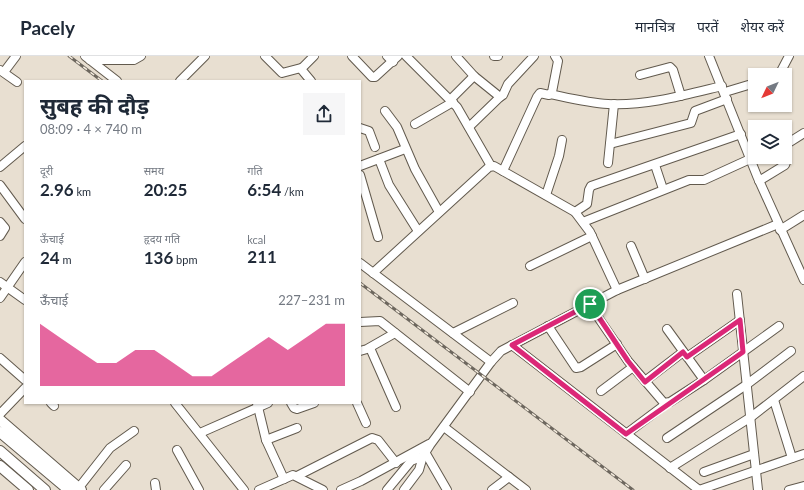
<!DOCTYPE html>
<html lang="hi">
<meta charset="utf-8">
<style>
body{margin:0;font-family:Lato,"Noto Sans Devanagari",sans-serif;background:#f6f6f7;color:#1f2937;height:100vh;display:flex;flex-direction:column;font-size:15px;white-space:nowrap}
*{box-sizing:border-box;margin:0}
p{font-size:13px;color:#747a83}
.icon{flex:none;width:22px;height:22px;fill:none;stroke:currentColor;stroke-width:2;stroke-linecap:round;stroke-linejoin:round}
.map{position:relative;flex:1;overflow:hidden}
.drawer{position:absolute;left:24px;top:24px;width:337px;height:324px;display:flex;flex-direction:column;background:#fff;border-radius:0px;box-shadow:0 1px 3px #0004}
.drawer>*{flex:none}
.needle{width:26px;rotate:227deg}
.fabs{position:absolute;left:748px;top:12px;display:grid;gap:8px}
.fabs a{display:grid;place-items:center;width:44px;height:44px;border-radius:0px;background:#fff;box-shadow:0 1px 3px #0004;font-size:20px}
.pin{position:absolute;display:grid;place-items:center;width:34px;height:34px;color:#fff;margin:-17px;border:2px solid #fff;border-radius:50%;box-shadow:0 1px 4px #0007}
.round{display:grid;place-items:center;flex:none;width:42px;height:42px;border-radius:0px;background:#f6f6f7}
.overview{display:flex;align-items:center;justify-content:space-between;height:68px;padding:0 16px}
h1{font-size:22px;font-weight:700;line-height:30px}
.metrics{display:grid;grid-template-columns:repeat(3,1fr);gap:6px;height:68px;padding:4px 16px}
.metrics div{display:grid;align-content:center}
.metrics b{font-size:17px;font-weight:700}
.metrics small{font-size:11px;font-weight:400}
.metrics p{font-size:11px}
.chart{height:112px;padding:8px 16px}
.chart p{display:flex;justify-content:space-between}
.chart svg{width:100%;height:72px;margin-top:4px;fill:#db2777;opacity:.7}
header{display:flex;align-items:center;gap:24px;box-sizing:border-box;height:56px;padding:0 20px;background:#fff;border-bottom:1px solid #e0e1e3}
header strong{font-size:19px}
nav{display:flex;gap:22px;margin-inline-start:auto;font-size:14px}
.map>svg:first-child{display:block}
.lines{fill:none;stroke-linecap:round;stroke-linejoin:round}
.minor-casing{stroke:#625a4e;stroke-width:10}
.major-casing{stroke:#625a4e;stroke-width:12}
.minor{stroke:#fff;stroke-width:8}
.major{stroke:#fff;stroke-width:10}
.rail-casing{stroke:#6d675e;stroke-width:3}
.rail{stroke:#f5ecde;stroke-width:1.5;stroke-dasharray:4.5;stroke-linecap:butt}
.route-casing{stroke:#fff;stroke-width:8}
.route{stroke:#db2777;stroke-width:5}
</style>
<header>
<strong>Pacely</strong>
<nav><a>मानचित्र</a><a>परतें</a><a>शेयर करें</a></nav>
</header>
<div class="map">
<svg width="804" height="434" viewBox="0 0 804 434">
<rect width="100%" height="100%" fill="#e8dfd1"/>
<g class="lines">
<defs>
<g id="minor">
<path d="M85 0 117 25"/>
<path d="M265 0 282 17 301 12"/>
<path d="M352 0 372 21H375L398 0"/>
<path d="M387 0 393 6"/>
<path d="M406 0 457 51 491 110"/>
<path d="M456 0 474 20 500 41 503 39 508 28 534 0"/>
<path d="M494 0H498"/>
<path d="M709 0 757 120 804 224"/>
<path d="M90 4H134L141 0"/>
<path d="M0 14 17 26"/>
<path d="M4 16 16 0"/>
<path d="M640 19 670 11 673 14 681 40"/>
<path d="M779 19 789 0"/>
<path d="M180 25 205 0"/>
<path d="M311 25 301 13 314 0"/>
<path d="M725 36 755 27"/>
<path d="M550 38C569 42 589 47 608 48 646 50 685 39 722 30"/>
<path d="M450 44 474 20"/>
<path d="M385 55 397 71 415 113 439 156"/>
<path d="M415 68 453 46"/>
<path d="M469 71 500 41"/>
<path d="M360 72 369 75 375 91"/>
<path d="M610 88 691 67 695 55 727 43"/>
<path d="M785 89 804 77"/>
<path d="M379 103 389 129 418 175"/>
<path d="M608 107 614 48"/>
<path d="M655 109 663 133"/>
<path d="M360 110 405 93"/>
<path d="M0 111 25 90"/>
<path d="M503 115 537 41 540 37 549 39 552 36 558 5 555 0"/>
<path d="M360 119 378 181"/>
<path d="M759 125 785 109 787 104 785 91"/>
<path d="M0 129 25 163"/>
<path d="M546 139 559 100 562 84"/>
<path d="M575 156 587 148 589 134 591 130 741 78"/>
<path d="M0 166 5 172 0 180"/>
<path d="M583 166 689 124H704L750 103"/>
<path d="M780 174 804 159"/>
<path d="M631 190 645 223"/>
<path d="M360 207 491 306"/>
<path d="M530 210 592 180"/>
<path d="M373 217 489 111 494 110 575 156 590 176 617 234"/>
<path d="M0 226 25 244"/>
<path d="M737 238 758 434"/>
<path d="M0 242 25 206"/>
<path d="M589 248 628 305 664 347 670 346 704 324"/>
<path d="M360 266 380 265 470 336"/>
<path d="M548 270 576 312 581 311 617 288"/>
<path d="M667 273 704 324 779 270"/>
<path d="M453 277 513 247"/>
<path d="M512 289 699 434"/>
<path d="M370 292 396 351"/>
<path d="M360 295 367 293 395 277"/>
<path d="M687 301 740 264"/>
<path d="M0 302 25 324"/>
<path d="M645 325 683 296"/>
<path d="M601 335 633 311"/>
<path d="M774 344 792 402"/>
<path d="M51 347 54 350"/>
<path d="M175 347 244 434"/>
<path d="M257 347 266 384 284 423"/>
<path d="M291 347 294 352 297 353 314 347"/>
<path d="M357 347 366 367"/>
<path d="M0 358 25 332"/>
<path d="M444 371 526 434"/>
<path d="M200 377 268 347"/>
<path d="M626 378 666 348"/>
<path d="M667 382 746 329 791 295"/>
<path d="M266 384 297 372"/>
<path d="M177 394 199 434"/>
<path d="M425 396 447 434"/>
<path d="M670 412 751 361 804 320"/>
<path d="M704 416 754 398"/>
<path d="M297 420 372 382 378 384 396 407"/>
<path d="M155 427 156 434"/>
<path d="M77 434 110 392 134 375"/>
<path d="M104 434 126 409"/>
<path d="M259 434 293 419 323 434"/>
<path d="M341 434 361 425 429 388"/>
<path d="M387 434 411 405 423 400"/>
<path d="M404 434 419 414 423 400 430 389 491 306 501 295 617 234 778 168"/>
<path d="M492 434 509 421"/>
<path d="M699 434 804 398"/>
<path d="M789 434 804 430"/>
</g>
<g id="major">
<path d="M0 364 81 434"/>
<path d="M0 376 69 434"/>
<path d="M0 395 45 434"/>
<path d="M0 410 28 434"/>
</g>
</defs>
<!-- minor casing -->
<use href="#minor" class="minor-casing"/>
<!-- major casing -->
<use href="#major" class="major-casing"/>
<!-- minor -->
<use href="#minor" class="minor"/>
<!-- major -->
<use href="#major" class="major"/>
<defs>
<g id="rail">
<path d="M69 0 102 25"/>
<path d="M360 227 633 434"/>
</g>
</defs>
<!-- rail casing -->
<use href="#rail" class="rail-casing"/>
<!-- rail -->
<use href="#rail" class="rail"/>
</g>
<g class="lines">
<defs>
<path id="route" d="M590 248 628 305 645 326 683 296 687 301 740 264 743 296 626 378 512 289Z"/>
</defs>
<!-- route casing -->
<use href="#route" class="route-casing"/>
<!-- route -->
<use href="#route" class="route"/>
</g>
</svg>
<div class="fabs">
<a><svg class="needle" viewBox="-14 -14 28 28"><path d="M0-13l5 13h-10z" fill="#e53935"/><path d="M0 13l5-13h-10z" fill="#747a83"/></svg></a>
<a><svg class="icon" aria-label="layers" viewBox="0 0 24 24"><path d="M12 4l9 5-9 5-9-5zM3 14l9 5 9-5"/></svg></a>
</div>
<div class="pin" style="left:590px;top:248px;background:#1e9e55"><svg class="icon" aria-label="arrive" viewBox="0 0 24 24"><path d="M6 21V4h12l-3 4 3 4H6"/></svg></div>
<section class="drawer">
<div class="overview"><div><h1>सुबह की दौड़</h1><p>08:09 · 4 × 740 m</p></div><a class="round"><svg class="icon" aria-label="share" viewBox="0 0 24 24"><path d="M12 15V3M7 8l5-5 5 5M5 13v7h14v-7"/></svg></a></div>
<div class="metrics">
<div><p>दूरी</p><b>2.96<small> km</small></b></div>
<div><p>समय</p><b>20:25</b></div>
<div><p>गति</p><b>6:54<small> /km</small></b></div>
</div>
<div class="metrics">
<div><p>ऊँचाई</p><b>24<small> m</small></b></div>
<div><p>हृदय गति</p><b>136<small> bpm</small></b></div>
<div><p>kcal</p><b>211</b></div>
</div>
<div class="chart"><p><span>ऊँचाई</span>227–231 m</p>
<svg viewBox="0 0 160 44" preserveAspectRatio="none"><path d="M0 44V6L10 14L20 22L30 30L40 30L50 22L60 22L70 30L80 38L90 38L100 30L110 22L120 14L130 22L140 14L150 6L160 6V44z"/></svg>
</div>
</section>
</div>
